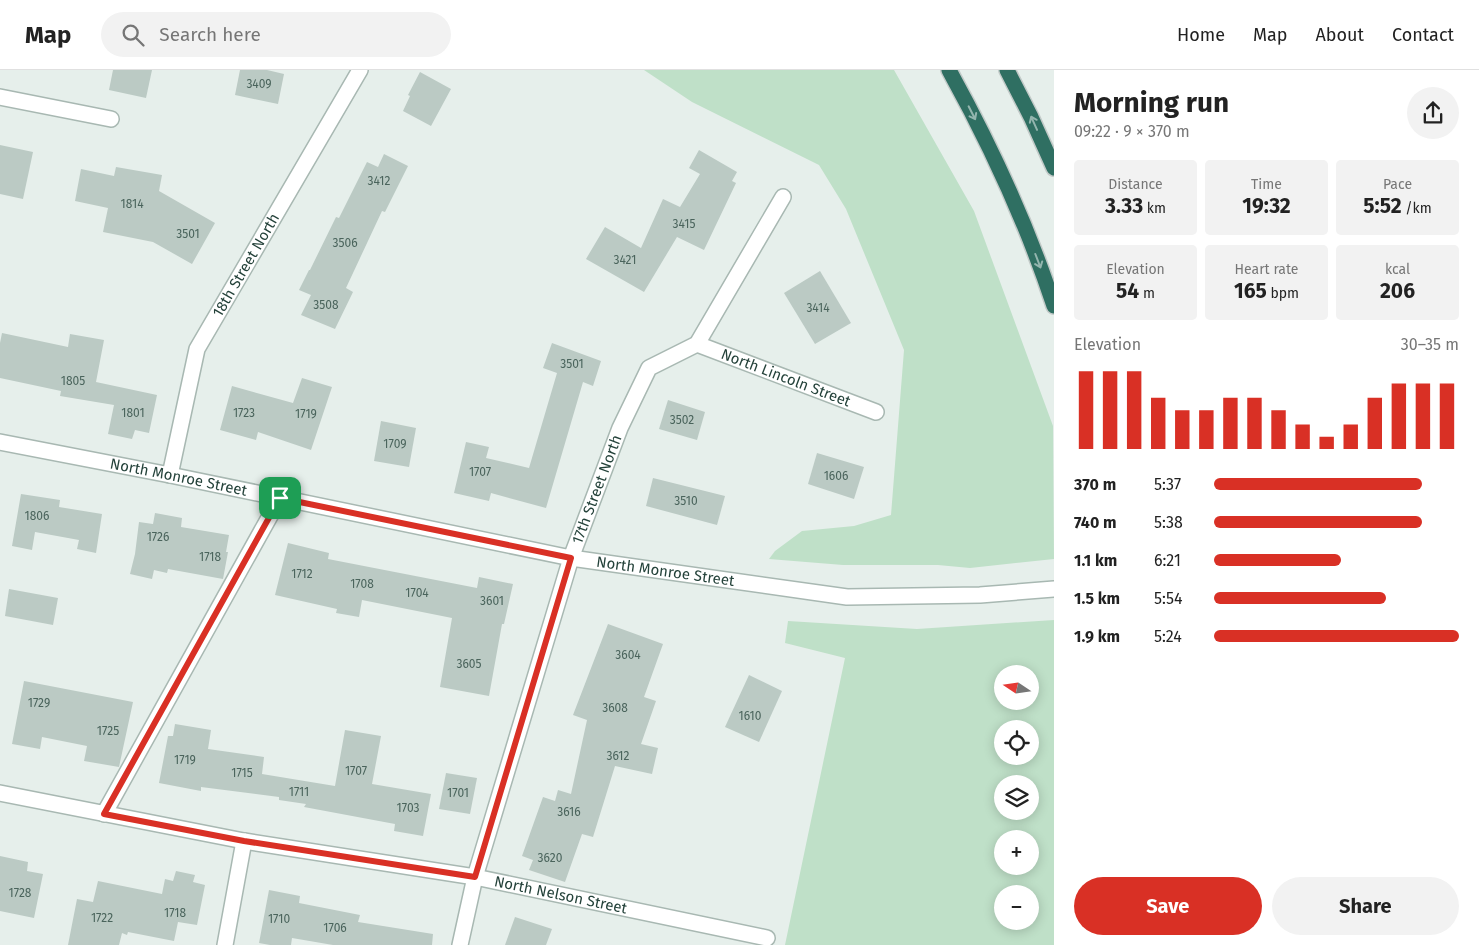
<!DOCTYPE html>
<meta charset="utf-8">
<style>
body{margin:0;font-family:"Fira Sans",sans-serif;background:#f2f2f2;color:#222;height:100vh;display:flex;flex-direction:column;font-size:19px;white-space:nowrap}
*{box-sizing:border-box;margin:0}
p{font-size:16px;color:#767676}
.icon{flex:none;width:28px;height:28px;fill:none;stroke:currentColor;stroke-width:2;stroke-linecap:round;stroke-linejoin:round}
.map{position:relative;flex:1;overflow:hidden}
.panel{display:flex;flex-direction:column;background:#fff;width:425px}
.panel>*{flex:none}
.needle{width:32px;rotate:283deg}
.fabs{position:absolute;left:994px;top:595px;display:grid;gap:10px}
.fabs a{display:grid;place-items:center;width:45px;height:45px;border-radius:50%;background:#fff;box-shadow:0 2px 12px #0003;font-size:25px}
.pin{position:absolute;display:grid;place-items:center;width:42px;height:42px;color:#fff;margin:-21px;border-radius:10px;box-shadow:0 2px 8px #0006}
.round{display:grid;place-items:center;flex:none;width:52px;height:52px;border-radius:26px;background:#f2f2f2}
.summary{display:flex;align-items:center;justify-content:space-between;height:85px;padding:0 20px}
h1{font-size:28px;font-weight:700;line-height:38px}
.metrics{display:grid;grid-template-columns:repeat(3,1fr);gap:8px;height:85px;padding:5px 20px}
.metrics div{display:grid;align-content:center;border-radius:5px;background:#f2f2f2;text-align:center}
.metrics b{font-size:21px;font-weight:700}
.metrics small{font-size:14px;font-weight:400}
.metrics p{font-size:14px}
.chart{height:140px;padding:10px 20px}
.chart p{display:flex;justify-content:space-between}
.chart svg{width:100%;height:90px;margin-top:5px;stroke:#d93025;stroke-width:6}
.action{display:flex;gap:10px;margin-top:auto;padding:10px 20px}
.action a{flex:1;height:58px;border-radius:30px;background:#d93025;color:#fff;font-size:20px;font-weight:700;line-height:58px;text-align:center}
.action a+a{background:#f2f2f2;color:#222}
ul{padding:0 20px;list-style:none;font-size:16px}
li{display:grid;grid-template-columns:80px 60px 1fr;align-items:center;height:38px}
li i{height:12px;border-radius:6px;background:#d93025}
header{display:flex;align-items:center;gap:30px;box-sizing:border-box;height:70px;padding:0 25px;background:#fff;border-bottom:1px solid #e0e0e0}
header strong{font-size:24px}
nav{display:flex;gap:28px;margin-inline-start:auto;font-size:18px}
.search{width:350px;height:45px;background:#f2f2f2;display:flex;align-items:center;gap:12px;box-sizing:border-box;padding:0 18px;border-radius:28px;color:#767676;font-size:19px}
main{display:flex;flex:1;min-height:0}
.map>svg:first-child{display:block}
.green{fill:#bfe0c8;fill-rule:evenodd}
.building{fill:#bbcac4}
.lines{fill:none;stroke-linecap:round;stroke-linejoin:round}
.service-casing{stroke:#a8b8b2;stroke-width:18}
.minor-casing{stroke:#a8b8b2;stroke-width:18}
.motorway-casing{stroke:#c2cac8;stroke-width:18}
.service{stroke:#fff;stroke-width:15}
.minor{stroke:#fff;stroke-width:15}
.motorway{stroke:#2f6f62;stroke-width:15}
.oneway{stroke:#93b5ae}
.route-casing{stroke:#fff;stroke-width:10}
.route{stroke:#d93025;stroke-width:6}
.labels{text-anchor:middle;stroke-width:5;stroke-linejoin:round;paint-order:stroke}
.number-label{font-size:12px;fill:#4a645c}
.street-label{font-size:15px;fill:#24423a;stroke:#f7fbf9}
</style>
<header>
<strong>Map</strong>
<div class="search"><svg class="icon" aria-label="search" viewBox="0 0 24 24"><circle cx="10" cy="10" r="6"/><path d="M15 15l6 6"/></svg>Search here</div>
<nav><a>Home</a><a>Map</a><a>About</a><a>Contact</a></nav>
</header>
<main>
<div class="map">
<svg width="1054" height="875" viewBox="0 0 1054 875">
<rect width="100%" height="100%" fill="#e6efeb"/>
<!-- green -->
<g class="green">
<path d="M644 0H894L974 141 1053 356 1054 489 970 498 938 495H843L769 489 775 481 802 461 854 456 891 445 904 280 846 139 819 95 692 32Z"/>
<path d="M1054 550V875H785L845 588 785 573 788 551 917 559ZM1002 604H1030V631H1002ZM1002 659H1030V686H1002ZM1002 714H1030V741H1002ZM1002 769H1030V796H1002ZM1002 824H1030V851H1002Z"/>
</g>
<!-- building -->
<g class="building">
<path d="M113 0H152L146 28 109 20Z"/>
<path d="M240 0H267L284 4 278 34 235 25Z"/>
<path d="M420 2 451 19 431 56 403 41 410 26 408 25Z"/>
<path d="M0 75 33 82 23 129 0 124Z"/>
<path d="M699 80 737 102 732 111 736 113 704 180 677 167 644 222 586 189 605 157 641 178 663 129 680 137 700 104 689 98Z"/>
<path d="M384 84 408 96 385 142 382 141 346 218 353 222 335 259 301 245 311 225 299 220 309 200H310L336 147 339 148 367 92 378 97Z"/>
<path d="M116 97 162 105 159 121 215 153 192 194 153 172 103 162 108 138 75 131 81 99 114 106Z"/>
<path d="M820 201 851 253 815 274 784 223Z"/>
<path d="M2 263 68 277 70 264 104 270 96 312 157 325 149 363 135 360 132 369 108 364 114 335 60 326 61 321 0 308V273Z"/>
<path d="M552 273 601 291 593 316 583 312 546 438 491 423 489 431 454 423 466 372 489 377 486 388 529 398 557 303 543 298Z"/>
<path d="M302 308 332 317 311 380 258 362 256 370 220 360 232 316 293 333Z"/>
<path d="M668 330 705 342 697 370 659 359Z"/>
<path d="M381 351 416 358 409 397 374 391Z"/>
<path d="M817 383 864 397 854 429 808 414Z"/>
<path d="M653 408 725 426 717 455 646 436Z"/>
<path d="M21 424 60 430 59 437 102 444 96 483 77 479 79 470 35 462 32 480 12 476Z"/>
<path d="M155 443 182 448 181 457 229 465 226 482H228L223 509 168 499 167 503 154 500 152 509 130 504 135 484 139 452 153 454Z"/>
<path d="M288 473 329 483 328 489 477 518 479 507 513 514 504 554H502L489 626 440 617 452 548 362 530 359 547 336 543 337 539 275 525Z"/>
<path d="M9 519 58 528 53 555 5 546Z"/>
<path d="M608 554 663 574 644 627 656 631 641 674 658 678 652 704 615 696 593 767 582 764 565 812 529 800 533 790 522 786 543 727 555 731 558 720 571 724 587 650 573 645Z"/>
<path d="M749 605 782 621 759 672 725 657Z"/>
<path d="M24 611 133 632 119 697 84 691 87 676 42 667 40 679 12 674Z"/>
<path d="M175 654 211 660 208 679 264 687 262 704 335 716 345 660 381 666 372 714 431 724 423 766 394 761 395 754 304 737 306 734 279 730V727L201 717V721L159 713 168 666H173Z"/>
<path d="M446 703 477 708 470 744 439 739Z"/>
<path d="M0 786 28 792 27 801 43 804 34 848 0 841Z"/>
<path d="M176 801 195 805 193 812 205 815 197 855 178 852 174 871 128 862 127 865 122 863 119 875H68L77 829 93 832 98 811 162 824 165 809 173 811Z"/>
<path d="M269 820 300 826 299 833 360 845 358 852 433 864 432 875H333L292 868 291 875H270L259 873Z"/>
<path d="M515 847 552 859 546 875H505Z"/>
</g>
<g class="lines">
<defs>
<path id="service" d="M104 744 280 428"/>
<g id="minor">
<path d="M0 27 111 49"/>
<path id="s1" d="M697 274 876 342"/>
<path id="s2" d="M0 372 170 405 571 488 847 527 980 525 1054 519"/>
<path id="s3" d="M170 405 197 279 360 0"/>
<path id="s4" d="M0 723 244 771 475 807 767 868"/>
<path d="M225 875 244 771"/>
<path id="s5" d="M460 875 475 807 571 488 620 358 649 298 697 274 783 127"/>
</g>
<g id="motorway">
<path d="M949 0C991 76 1027 154 1054 236"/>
<path d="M1007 0 1031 47 1054 98"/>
</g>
</defs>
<!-- service casing -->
<use href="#service" class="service-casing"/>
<!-- minor casing -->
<use href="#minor" class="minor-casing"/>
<!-- motorway casing -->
<use href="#motorway" class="motorway-casing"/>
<!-- service -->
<use href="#service" class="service"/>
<!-- minor -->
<use href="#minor" class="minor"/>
<!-- motorway -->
<use href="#motorway" class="motorway"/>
</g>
<!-- one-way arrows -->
<defs><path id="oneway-shaft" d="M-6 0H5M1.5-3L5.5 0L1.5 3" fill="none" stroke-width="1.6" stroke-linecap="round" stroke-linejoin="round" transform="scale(1.25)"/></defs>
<g class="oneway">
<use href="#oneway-shaft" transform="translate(972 43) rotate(63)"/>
<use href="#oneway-shaft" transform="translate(1034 53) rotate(-114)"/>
<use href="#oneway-shaft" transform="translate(1038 191) rotate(69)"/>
</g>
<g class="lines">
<defs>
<path id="route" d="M280 428 571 488 475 807 244 771 104 744Z"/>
</defs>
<!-- route casing -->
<use href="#route" class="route-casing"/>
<!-- route -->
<use href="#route" class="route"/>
</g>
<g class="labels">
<!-- number labels -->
<g class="number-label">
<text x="259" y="18">3409</text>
<text x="379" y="115">3412</text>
<text x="132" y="138">1814</text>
<text x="684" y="158">3415</text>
<text x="188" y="168">3501</text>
<text x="345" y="177">3506</text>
<text x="625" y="194">3421</text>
<text x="326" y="239">3508</text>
<text x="818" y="242">3414</text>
<text x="572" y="298">3501</text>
<text x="73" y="315">1805</text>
<text x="133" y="347">1801</text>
<text x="244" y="347">1723</text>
<text x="306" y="348">1719</text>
<text x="682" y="354">3502</text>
<text x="395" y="378">1709</text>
<text x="480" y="406">1707</text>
<text x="836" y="410">1606</text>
<text x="686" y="435">3510</text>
<text x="37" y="450">1806</text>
<text x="158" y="471">1726</text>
<text x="210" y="491">1718</text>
<text x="302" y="508">1712</text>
<text x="362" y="518">1708</text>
<text x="417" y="527">1704</text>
<text x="492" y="535">3601</text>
<text x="628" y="589">3604</text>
<text x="469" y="598">3605</text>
<text x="39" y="637">1729</text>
<text x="615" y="642">3608</text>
<text x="750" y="650">1610</text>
<text x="108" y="665">1725</text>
<text x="618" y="690">3612</text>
<text x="185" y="694">1719</text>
<text x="356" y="705">1707</text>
<text x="242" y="707">1715</text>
<text x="299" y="726">1711</text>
<text x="458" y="727">1701</text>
<text x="408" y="742">1703</text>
<text x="569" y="746">3616</text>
<text x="550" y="792">3620</text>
<text x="20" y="827">1728</text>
<text x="175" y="847">1718</text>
<text x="102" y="852">1722</text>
<text x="279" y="853">1710</text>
<text x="335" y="862">1706</text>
</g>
<!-- street labels -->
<g class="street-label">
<text dy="5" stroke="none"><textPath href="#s3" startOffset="226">18th Street North</textPath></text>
<text dy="5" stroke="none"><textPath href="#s1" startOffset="95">North Lincoln Street</textPath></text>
<text dy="5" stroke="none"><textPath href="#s2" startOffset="182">North Monroe Street</textPath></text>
<text dy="5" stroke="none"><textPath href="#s5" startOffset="476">17th Street North</textPath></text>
<text dy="5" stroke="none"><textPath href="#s2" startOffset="678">North Monroe Street</textPath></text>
<text dy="5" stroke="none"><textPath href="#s4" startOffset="570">North Nelson Street</textPath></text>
</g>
</g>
</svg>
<div class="fabs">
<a><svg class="needle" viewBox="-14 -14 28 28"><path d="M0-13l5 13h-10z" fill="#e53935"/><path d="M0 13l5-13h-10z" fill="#767676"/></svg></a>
<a><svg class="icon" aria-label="locate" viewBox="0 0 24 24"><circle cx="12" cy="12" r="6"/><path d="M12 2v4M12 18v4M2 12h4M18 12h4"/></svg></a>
<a><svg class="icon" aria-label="layers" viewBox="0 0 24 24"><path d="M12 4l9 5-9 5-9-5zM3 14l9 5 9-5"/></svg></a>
<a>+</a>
<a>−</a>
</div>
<div class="pin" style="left:280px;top:428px;background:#1e9e55"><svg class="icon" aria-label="arrive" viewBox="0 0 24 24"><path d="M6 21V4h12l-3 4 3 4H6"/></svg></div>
</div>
<section class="panel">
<div class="summary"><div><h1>Morning run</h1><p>09:22 · 9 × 370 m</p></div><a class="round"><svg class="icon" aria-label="share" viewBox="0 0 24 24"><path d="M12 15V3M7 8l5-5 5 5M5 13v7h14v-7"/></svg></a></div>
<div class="metrics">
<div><p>Distance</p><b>3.33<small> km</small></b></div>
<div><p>Time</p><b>19:32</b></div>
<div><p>Pace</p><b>5:52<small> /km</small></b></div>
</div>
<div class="metrics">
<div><p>Elevation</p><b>54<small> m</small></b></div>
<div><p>Heart rate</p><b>165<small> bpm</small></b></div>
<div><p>kcal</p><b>206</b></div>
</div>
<div class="chart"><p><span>Elevation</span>30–35 m</p>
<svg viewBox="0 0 160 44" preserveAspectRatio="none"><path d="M5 44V6M15 44V6M25 44V6M35 44V19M45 44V25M55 44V25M65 44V19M75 44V19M85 44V25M95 44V32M105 44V38M115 44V32M125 44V19M135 44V12M145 44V12M155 44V12"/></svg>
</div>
<ul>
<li><b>370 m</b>5:37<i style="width:85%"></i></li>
<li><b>740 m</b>5:38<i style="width:85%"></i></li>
<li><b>1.1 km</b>6:21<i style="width:52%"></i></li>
<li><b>1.5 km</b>5:54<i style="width:70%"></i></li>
<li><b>1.9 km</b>5:24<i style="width:100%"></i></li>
</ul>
<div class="action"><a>Save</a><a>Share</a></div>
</section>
</main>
